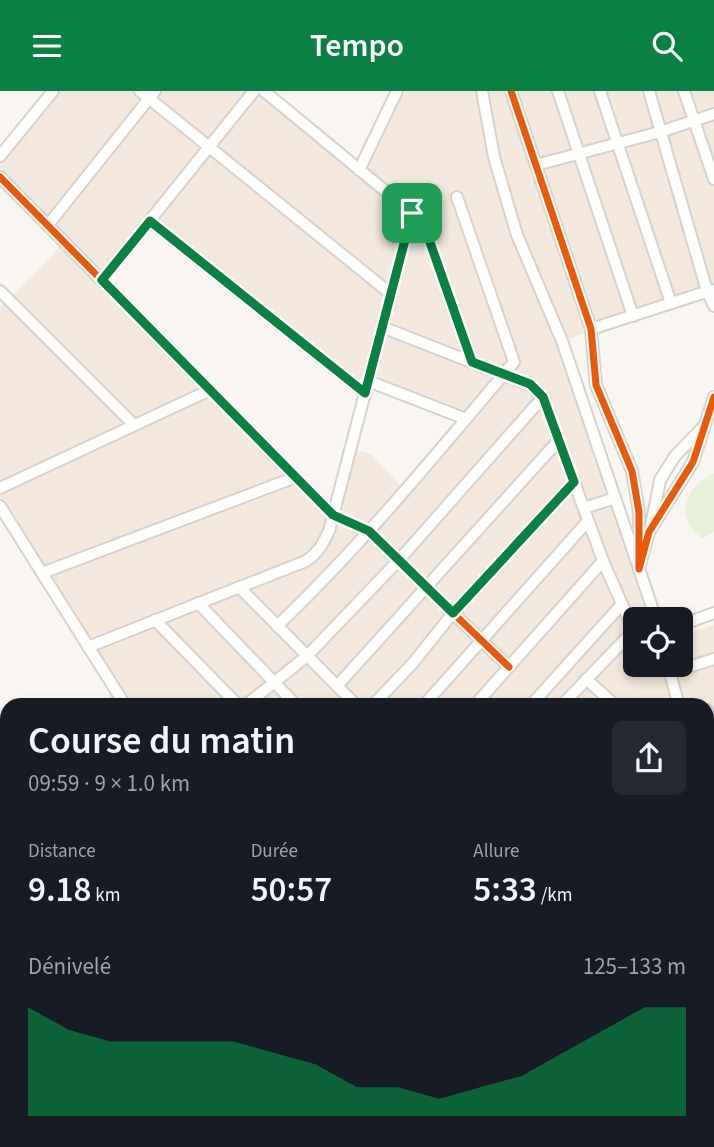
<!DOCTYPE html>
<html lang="fr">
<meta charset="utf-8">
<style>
body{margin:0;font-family:"Source Sans 3",sans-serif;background:#242831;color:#f1f3f6;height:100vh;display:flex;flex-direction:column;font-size:26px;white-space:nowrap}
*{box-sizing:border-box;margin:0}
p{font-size:23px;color:#9ea1a6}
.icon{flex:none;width:38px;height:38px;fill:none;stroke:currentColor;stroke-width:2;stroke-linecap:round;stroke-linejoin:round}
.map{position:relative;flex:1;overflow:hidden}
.panel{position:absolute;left:0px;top:607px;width:714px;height:450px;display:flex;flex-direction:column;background:#171b24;border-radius:21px 21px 0 0;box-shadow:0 4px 10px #0003}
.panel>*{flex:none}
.controls{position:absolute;left:623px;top:516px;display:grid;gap:14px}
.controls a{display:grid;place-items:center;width:70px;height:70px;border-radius:10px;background:#171b24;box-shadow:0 4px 10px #0003;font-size:35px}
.pin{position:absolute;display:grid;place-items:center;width:60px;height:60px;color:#fff;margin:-30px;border-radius:14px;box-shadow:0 4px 10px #0006}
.round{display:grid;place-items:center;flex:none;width:74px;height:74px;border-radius:10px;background:#242831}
.head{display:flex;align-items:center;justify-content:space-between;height:119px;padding:0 28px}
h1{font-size:38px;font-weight:600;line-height:52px}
.figures{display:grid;grid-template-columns:repeat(3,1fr);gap:10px;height:119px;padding:7px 28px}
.figures div{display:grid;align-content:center}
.figures b{font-size:35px;font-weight:600}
.figures small{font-size:19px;font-weight:400}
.figures p{font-size:19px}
.chart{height:196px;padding:14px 28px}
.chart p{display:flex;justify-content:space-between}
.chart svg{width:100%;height:126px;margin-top:7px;fill:#0b8043;opacity:.7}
header{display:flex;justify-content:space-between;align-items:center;height:91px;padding:0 28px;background:#0b8043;color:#fff;font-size:32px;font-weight:600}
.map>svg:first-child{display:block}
.residential{fill:#f2e8de;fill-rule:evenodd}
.green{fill:#e7f0db}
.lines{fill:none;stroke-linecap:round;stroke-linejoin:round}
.minor-casing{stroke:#d7d1cb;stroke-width:14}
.minor{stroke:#fefefd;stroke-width:10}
.cycleway-casing{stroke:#fffaf3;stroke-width:11}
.cycleway{stroke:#e8590c;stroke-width:7}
.route-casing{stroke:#fff;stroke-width:14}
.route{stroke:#0b8043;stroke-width:9}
</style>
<header><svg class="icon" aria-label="menu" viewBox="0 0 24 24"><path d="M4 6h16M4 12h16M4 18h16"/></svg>Tempo<svg class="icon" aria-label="search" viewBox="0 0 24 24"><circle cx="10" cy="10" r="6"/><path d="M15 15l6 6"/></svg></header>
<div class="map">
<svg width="714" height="1056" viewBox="0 0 714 1056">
<rect width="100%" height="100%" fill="#f9f5f0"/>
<!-- residential -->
<g class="residential">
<path d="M53 0H264L359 78 397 0H714V198L562 250 656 528H635V574H681V545L714 534V1056H308L304 1050H707V614H97L111 605 118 606 0 415V217L64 152 0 86V65ZM150 130 365 302 369 290 465 328 405 399 370 363 351 358 333 423 102 189Z"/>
<path d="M7 675V972L0 962V680Z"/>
</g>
<!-- green -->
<path class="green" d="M714 382V441L703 447C687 439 681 420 689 404 693 395 706 387 714 382Z"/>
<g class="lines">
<defs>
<g id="minor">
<path d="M140 0 391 203"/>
<path d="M264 0 412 122 425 137 472 271"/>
<path d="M482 0 494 66 517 144 562 250 656 528"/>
<path d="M511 0 591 238 596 294 632 380 639 421V478L649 441 693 371 714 306"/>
<path d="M558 0 633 225"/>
<path d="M600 0 671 212"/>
<path d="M649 0 707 200 714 215"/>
<path d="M684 0 714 88"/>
<path d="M0 65 53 0"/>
<path d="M536 74 660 41 714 23"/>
<path d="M359 79 397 0"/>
<path d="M0 86 333 424 369 441 509 576"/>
<path d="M150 130 365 302"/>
<path d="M48 134 155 0"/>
<path d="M102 189 254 0"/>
<path d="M0 200 134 334"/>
<path d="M382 236 530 294 543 306 603 470 633 538"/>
<path d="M591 238 712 199"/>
<path d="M368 290 466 328"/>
<path d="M0 397 210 299"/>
<path d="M0 415 125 614"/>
<path d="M584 417 615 407"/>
<path d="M651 435 660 389 675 365 704 335"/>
<path d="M42 482 296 386"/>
<path d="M239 496 356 614"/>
<path d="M198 512 296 614"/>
<path d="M155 529 238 614"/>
<path d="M681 534 714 522"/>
<path d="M277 535C363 453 438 361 514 271L457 106"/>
<path d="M88 556 306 470C318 462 323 453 329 440L412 122"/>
<path d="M668 574 677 608 674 614"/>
<path d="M670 582 714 568"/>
<path d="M586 588 615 614"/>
<path d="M337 595 559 349"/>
<path d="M246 614 307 565 399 469 543 306"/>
<path d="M373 614 413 572 453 522 574 391"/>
<path d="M424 614 588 430"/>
<path d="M475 614 603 470"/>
<path d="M531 614 622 513"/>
<path d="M562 614 635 538"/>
<path d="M707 619 714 661"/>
<path d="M707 695 714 693"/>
<path d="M707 734 714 732"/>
<path d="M707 777 714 774"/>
<path d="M0 799 7 788"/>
<path d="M0 810 7 820"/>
<path d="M707 816 714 814"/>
<path d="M0 962 7 972"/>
<path d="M707 1016 714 1005"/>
<path d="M707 1029 714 1033"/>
<path d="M64 1050 68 1056"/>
<path d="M304 1050 308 1056"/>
<path d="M362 1050 366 1056"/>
<path d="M76 1056 82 1050"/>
<path d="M456 1056 463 1050"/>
<path d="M484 1056V1050"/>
<path d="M565 1056 566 1050"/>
<path d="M612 1056 613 1050"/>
<path d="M681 1056 685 1050"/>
</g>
</defs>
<!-- minor casing -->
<use href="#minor" class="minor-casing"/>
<!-- minor -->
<use href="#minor" class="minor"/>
<defs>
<g id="cycleway">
<path d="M511 0 591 238 596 294 632 380 639 421V478L649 441 693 371 714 306"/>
<path d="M0 86 333 424 369 441 509 576"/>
</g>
</defs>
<!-- cycleway casing -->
<use href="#cycleway" class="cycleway-casing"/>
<!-- cycleway -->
<use href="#cycleway" class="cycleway"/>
</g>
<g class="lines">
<defs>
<path id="route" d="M412 122 425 137 472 271 530 293 543 306 574 391 453 522 369 440 333 424 102 189 150 130 365 302Z"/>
</defs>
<!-- route casing -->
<use href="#route" class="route-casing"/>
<!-- route -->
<use href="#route" class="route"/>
</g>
</svg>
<div class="controls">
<a><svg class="icon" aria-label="locate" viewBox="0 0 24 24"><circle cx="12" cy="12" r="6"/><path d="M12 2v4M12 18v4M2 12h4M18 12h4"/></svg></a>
</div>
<div class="pin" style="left:412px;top:122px;background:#1e9e55"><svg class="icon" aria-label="arrive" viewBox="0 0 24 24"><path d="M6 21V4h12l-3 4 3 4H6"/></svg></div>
<section class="panel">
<div class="head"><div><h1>Course du matin</h1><p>09:59 · 9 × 1.0 km</p></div><a class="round"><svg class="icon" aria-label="share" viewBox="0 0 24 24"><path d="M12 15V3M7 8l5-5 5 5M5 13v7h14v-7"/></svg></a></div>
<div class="figures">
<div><p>Distance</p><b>9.18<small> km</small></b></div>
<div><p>Durée</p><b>50:57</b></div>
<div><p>Allure</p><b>5:33<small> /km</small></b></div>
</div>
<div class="chart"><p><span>Dénivelé</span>125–133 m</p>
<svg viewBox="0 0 160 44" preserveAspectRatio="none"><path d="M0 44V6L10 14L20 18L30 18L40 18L50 18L60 22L70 26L80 34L90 34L100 38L110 34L120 30L130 22L140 14L150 6L160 6V44z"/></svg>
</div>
</section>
</div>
